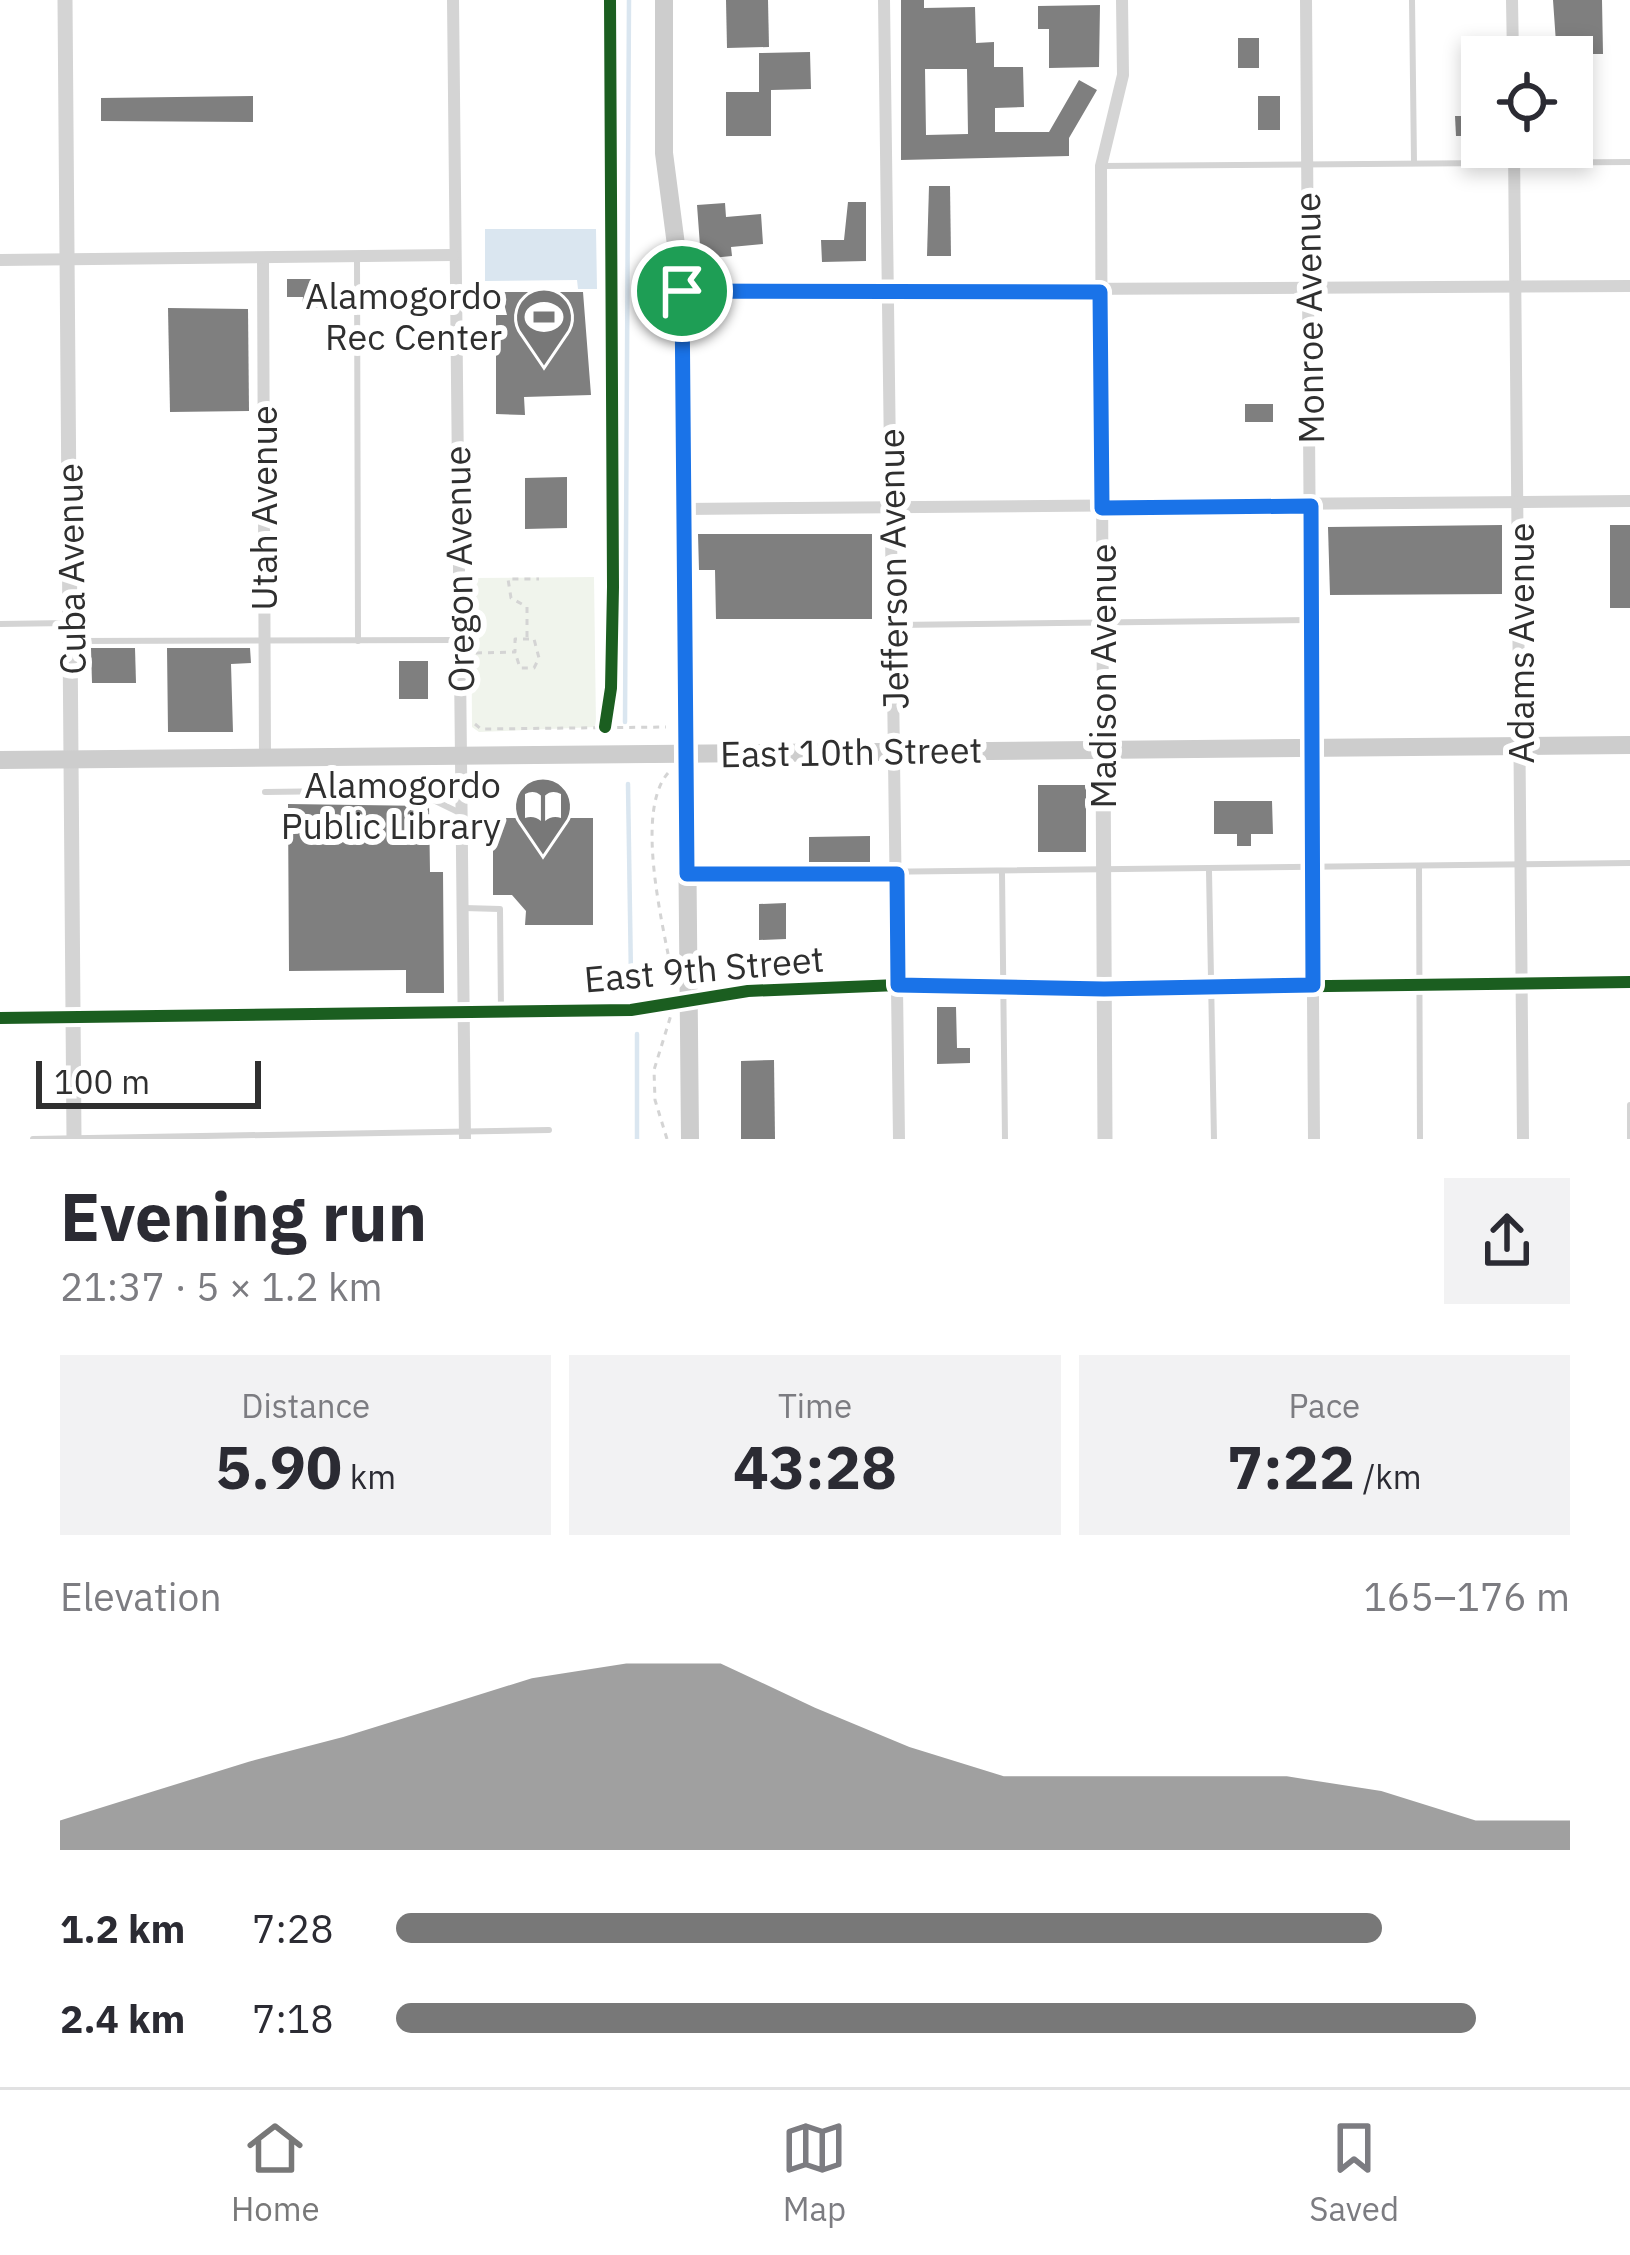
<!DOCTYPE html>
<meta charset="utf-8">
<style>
body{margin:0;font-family:"IBM Plex Sans",sans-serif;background:#f2f2f3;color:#2b2b33;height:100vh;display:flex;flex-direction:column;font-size:45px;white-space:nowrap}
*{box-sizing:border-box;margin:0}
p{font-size:39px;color:#7c7c81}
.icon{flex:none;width:66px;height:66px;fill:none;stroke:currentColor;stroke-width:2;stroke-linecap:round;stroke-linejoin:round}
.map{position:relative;height:1139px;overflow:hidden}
.details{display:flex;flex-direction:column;background:#fff;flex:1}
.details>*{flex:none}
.tools{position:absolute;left:1461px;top:36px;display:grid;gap:24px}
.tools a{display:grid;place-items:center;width:132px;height:132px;border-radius:0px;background:#fff;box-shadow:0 6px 18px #0003;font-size:60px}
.scale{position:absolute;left:36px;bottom:30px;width:225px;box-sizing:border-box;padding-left:12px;border:6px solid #2f2f2f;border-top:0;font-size:33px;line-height:42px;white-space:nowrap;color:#2f2f2f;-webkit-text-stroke:9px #fff;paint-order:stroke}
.pin{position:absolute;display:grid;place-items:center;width:102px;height:102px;color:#fff;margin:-51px;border:6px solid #fff;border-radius:50%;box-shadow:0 3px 12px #0007}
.round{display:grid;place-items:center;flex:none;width:126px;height:126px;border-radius:0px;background:#f2f2f3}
.headline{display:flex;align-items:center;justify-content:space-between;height:204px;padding:0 60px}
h1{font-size:66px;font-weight:800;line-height:90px}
.figures{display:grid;grid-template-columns:repeat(3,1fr);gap:18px;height:204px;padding:12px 60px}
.figures div{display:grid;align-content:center;border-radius:0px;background:#f2f2f3;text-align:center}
.figures b{font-size:60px;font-weight:800}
.figures small{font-size:33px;font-weight:400}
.figures p{font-size:33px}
.chart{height:336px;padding:24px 60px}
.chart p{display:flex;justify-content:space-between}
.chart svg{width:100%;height:216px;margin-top:12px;fill:#787878;opacity:.7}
ul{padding:0 60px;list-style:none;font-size:39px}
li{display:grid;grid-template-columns:192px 144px 1fr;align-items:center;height:90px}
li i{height:30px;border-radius:15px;background:#787878}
.dock{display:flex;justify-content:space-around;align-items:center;height:168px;border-top:3px solid #e1e1e2;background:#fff;font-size:33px;color:#7c7c81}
.dock a{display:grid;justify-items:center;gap:6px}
.dock .active{color:#787878}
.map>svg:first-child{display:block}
.green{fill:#f0f4ec}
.water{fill:#dae6f0}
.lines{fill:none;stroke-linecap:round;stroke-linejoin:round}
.stream{stroke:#dae6f0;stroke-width:4.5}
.building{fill:#7f7f7f;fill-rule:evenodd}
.path{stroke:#d4d4d4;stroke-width:3;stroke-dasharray:6 6;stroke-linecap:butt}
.service{stroke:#d4d4d4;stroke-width:6}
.minor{stroke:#d4d4d4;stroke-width:12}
.tertiary{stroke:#d4d4d4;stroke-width:15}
.secondary{stroke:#cdcdcd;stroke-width:18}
.cycleway-casing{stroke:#fff;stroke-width:20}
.cycleway{stroke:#1b5e20;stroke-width:12}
.route-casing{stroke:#fff;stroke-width:24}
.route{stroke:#1a73e8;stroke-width:15}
.labels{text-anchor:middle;stroke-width:12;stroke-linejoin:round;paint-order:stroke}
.poi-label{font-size:36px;fill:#2f2f2f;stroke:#fff;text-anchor:end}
.street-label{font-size:36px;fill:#2f2f2f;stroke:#fff}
</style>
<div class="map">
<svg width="1630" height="1139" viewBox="0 0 1630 1139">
<rect width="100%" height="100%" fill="#fff"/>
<!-- green -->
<path class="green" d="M594 577 596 727 479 732 472 727 471 578Z"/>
<!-- water -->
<path class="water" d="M485 229H596L597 289H578L577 280 485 281Z"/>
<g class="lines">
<!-- stream -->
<g class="stream">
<path d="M625 722 629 0"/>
<path d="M628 784 631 978"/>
<path d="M637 1034V1139"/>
</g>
</g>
<!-- building -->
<g class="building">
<path d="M726 0H768L769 47 727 48Z"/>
<path d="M901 0H924V8L975 7 976 43 994 42V67H1023L1024 107 995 108V132H1049L1079 80 1097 90 1069 138V156L901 160ZM925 69H967L968 134 926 135Z"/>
<path d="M1553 0H1602L1603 54H1589V65L1557 57Z"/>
<path d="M1100 5 1099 67 1049 68V29H1038V6Z"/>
<rect x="1238" y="38" width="21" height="30"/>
<path d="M810 52 811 89 771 90V136H726V92H759V53Z"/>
<path d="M253 96V122L101 121V98Z"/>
<rect x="1258" y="96" width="22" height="34"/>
<path d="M1455 116H1482V136H1456Z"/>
<path d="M929 186H950L951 256H927Z"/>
<path d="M848 202H866V261L822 262 821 240H844Z"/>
<path d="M725 203 726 217 761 214 763 244 731 247 732 256 701 259 697 205Z"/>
<path d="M287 279H320V308H302L303 297H287Z"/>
<path d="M501 292H583L591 395 524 397 525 415 496 414V315H507Z"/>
<path d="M168 308 248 309 249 411 170 412Z"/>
<rect x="1245" y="404" width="28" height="18"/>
<path d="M567 477V528L525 529V478Z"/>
<path d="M1502 525V594L1330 595 1328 527Z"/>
<rect x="1610" y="525" width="20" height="83"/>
<path d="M698 534H872V619H716L715 570H699Z"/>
<path d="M91 648H135L136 683H92Z"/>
<path d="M167 648H250L251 663 231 664 233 732H168Z"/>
<rect x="399" y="661" width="29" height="38"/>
<rect x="1038" y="785" width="48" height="67"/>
<path d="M1214 801H1272L1273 834H1251V846H1237V834H1214Z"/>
<path d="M288 804 429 806 430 872H443L444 993H406V970L289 971Z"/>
<path d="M493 818H593V925H525L526 911 512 895H493Z"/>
<path d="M870 836V864L809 865V837Z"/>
<path d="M786 903V939L759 940V904Z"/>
<path d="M937 1007H956L957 1048H970V1063L937 1064Z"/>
<path d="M774 1060 775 1139H741V1061Z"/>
</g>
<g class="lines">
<!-- path -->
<g class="path">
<path d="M527 637V607L511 598 508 579H539"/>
<path d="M476 653 515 652V639H534L539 658 534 668H520L515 652"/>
<path d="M475 724 481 729 666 727"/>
<path d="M668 773C635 811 662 921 671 969"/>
<path d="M667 1139 655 1100 654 1070 671 1015"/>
</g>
<!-- service -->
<g class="service">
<path d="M1412 0 1414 162"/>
<path d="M1101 166 1630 162"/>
<path d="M357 257 358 641"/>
<path d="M0 624 68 623"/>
<path d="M896 625 1308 620"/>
<path d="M72 641 459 640"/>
<path d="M265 792 413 790 460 813"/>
<path d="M1419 868 1420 1139"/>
<path d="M1209 871 1214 1139"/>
<path d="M1002 873 1005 1139"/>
<path d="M691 874 1630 863"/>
<path d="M464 908 500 909 501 1012"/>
<path d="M33 1139 549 1130"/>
<path d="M1630 1139V1105"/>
</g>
<!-- minor -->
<g class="minor">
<path d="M453 0 465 1139"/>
<path d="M884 0 899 1139"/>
<path d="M1306 0 1314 1139"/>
<path d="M1512 0 1513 57"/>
<path d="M1514 147 1523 1139"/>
<path d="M263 259 265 758"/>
<path d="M0 260 453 255"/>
<path d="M682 291 1630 286"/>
<path d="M684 509 1630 501"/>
<path d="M1103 750 1101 166 1123 75 1122 0"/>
<path d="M0 1018 631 1010 748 991 898 985 1104 989 1630 982"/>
</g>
<!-- tertiary -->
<g class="tertiary">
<path d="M65 0 74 1139"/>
<path d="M1103 750 1105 1139"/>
</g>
<!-- secondary -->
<g class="secondary">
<path d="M664 0V153L682 291 690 1139"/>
<path d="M0 760 1630 745"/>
</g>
<defs>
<g id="cycleway">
<path d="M605 727 611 688 613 587 610 0"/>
<path d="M0 1018 631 1010 748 991 898 985 1104 989 1630 982"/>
</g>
</defs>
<!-- cycleway casing -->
<use href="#cycleway" class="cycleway-casing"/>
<!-- cycleway -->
<use href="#cycleway" class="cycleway"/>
</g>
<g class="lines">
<defs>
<path id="route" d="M682 291 1100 292 1102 508 1311 506 1313 985 1104 989 898 985 897 874H687Z"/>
</defs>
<!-- route casing -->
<use href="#route" class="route-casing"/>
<!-- route -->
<use href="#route" class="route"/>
</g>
<!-- icons -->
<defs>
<symbol id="stadium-pin" viewBox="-11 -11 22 30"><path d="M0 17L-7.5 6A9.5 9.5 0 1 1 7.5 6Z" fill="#787878" stroke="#fff"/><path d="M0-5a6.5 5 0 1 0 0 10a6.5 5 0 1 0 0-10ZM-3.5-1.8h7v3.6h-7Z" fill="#fff"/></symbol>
<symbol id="library-pin" viewBox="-11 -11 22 30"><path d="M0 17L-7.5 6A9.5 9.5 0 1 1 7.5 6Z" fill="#787878" stroke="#fff"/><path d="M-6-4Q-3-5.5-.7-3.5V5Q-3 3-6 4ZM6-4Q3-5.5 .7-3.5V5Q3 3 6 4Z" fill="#fff"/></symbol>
</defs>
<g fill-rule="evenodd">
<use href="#stadium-pin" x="511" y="284" width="66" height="90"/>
<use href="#library-pin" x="510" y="773" width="66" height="90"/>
</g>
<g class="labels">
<!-- poi labels -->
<g class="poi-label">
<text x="502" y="309">Alamogordo<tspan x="502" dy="41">Rec Center</tspan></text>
<text x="501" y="798">Alamogordo<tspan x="501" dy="41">Public Library</tspan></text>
</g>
<!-- street labels -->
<g class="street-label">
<text transform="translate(1309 318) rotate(-91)" y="13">Monroe Avenue</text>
<text transform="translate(264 508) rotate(-90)" y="13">Utah Avenue</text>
<text transform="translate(71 569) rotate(-91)" y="13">Cuba Avenue</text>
<text transform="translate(459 569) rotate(-91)" y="13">Oregon Avenue</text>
<text transform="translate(893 569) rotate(-91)" y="13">Jefferson Avenue</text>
<text transform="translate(1521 643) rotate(-90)" y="13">Adams Avenue</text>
<text transform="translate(1103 676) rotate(-90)" y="13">Madison Avenue</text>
<text transform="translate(851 752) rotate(-1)" y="13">East 10th Street</text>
<text transform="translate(704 969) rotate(-5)" y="13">East 9th Street</text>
</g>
</g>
</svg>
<div class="tools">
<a><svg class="icon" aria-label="locate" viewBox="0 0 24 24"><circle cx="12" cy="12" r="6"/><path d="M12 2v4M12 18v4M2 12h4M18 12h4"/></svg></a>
</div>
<div class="scale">100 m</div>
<div class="pin" style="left:682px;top:291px;background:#1e9e55"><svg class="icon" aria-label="arrive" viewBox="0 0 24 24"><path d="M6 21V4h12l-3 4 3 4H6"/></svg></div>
</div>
<section class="details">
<div class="headline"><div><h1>Evening run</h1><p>21:37 · 5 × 1.2 km</p></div><a class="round"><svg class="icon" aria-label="share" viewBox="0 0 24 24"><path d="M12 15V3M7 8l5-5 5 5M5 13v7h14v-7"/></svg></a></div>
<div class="figures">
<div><p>Distance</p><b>5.90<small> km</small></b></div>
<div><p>Time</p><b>43:28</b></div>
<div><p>Pace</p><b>7:22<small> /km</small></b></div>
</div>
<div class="chart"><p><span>Elevation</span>165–176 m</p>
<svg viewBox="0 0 160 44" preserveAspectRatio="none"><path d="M0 44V38L10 32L20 26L30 21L40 15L50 9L60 6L70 6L80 15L90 23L100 29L110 29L120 29L130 29L140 32L150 38L160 38V44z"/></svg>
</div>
<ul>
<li><b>1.2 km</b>7:28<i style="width:84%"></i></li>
<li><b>2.4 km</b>7:18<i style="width:92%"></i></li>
</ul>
</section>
<nav class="dock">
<a class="active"><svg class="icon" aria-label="home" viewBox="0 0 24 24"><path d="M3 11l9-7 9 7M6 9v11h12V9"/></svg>Home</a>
<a><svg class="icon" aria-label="map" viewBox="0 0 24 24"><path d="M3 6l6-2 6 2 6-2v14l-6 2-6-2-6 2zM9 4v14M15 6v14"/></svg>Map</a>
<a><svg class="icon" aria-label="saved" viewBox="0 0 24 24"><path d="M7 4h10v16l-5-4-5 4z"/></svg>Saved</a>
</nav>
